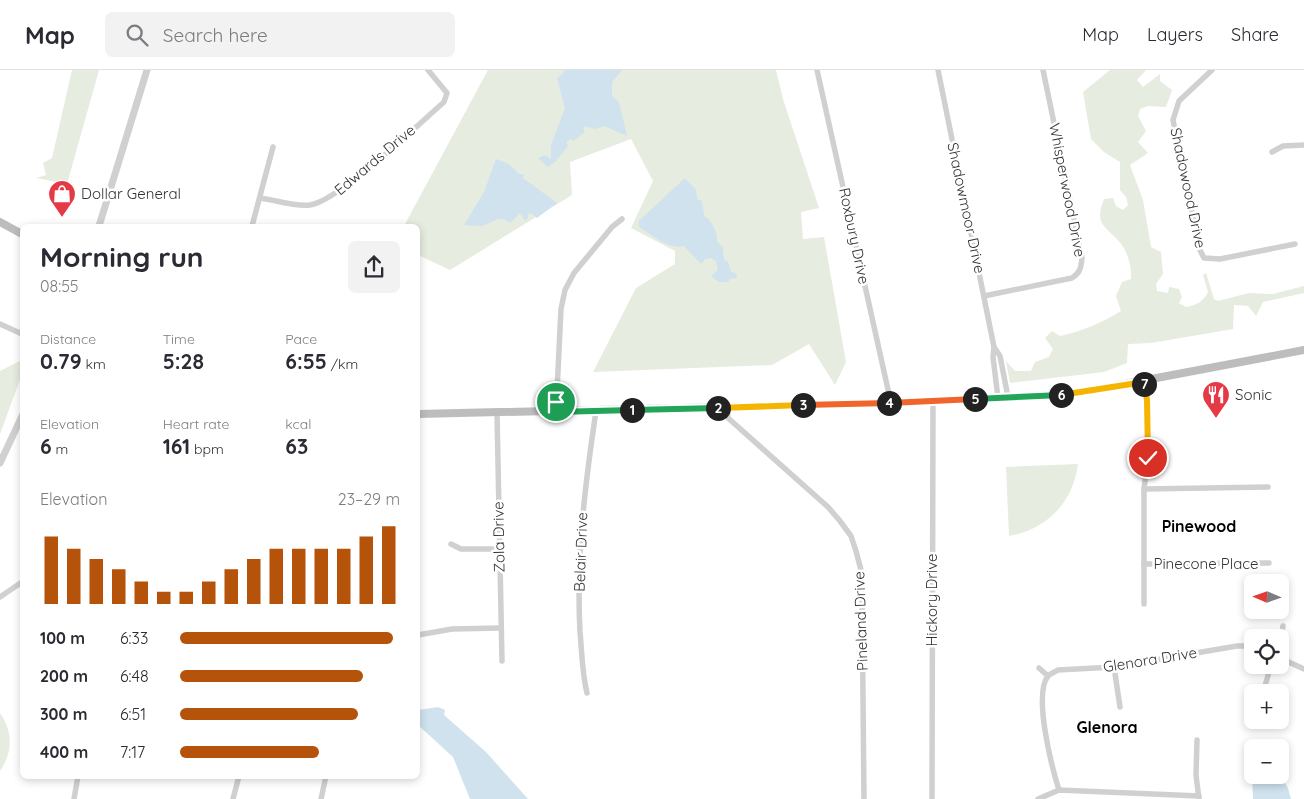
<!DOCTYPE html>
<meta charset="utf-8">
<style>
body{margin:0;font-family:Quicksand,sans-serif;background:#f2f2f3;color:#2b2b33;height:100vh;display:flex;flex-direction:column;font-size:19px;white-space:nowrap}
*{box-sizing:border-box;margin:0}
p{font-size:16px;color:#7c7c81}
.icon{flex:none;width:28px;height:28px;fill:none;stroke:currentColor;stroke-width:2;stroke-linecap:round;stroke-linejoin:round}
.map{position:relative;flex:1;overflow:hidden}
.side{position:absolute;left:20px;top:154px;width:400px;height:555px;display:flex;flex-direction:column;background:#fff;border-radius:8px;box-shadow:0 2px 8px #0003}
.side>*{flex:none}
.needle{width:32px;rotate:272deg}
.tools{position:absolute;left:1244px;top:504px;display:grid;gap:10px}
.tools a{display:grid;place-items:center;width:45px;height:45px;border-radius:8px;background:#fff;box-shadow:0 2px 8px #0003;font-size:25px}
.pin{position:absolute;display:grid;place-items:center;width:42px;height:42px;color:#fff;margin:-21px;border:2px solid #fff;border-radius:50%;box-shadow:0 1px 5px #0007}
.km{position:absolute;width:25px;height:25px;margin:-12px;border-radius:50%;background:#222;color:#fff;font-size:14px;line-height:25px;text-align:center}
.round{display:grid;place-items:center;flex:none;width:52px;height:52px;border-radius:8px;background:#f2f2f3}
.summary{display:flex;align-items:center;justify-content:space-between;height:85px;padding:0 20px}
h1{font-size:28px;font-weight:700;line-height:38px}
.stats{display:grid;grid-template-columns:repeat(3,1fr);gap:8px;height:85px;padding:5px 20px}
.stats div{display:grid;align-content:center}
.stats b{font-size:21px;font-weight:700}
.stats small{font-size:14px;font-weight:400}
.stats p{font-size:14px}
.chart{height:140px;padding:10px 20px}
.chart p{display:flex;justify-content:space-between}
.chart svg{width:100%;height:90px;margin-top:5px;stroke:#b45309;stroke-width:6}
ul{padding:0 20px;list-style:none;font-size:16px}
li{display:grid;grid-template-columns:80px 60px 1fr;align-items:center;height:38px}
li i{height:12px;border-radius:6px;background:#b45309}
header{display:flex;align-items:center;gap:30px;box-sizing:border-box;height:70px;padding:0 25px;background:#fff;border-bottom:1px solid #e1e1e2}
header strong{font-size:24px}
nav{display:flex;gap:28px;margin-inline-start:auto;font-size:18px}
.search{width:350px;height:45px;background:#f2f2f3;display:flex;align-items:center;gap:12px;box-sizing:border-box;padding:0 18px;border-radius:8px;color:#7c7c81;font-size:19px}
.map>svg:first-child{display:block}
.green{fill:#e6ecdf}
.water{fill:#cfe2ee}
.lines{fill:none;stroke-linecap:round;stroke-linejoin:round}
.minor{stroke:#d0d0d0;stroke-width:5.5}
.tertiary{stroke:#d0d0d0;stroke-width:7}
.secondary{stroke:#bdbdbd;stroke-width:8}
.split-1-casing{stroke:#fff;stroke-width:10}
.split-2-casing{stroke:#fff;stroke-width:10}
.split-3-casing{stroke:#fff;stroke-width:10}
.split-4-casing{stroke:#fff;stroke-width:10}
.split-5-casing{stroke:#fff;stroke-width:10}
.split-6-casing{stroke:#fff;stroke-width:10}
.split-7-casing{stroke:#fff;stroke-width:10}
.split-8-casing{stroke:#fff;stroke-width:10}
.split-1{stroke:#22a559;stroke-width:6}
.split-2{stroke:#22a559;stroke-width:6}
.split-3{stroke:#f5b400;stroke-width:6}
.split-4{stroke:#f0652b;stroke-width:6}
.split-5{stroke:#f0652b;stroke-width:6}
.split-6{stroke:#22a559;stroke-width:6}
.split-7{stroke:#f5b400;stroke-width:6}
.split-8{stroke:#f5b400;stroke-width:6}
.labels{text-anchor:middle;stroke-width:5;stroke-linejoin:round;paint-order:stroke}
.street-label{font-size:15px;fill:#333;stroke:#fff}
.poi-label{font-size:15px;fill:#333;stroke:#fff;text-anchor:start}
.neighbourhood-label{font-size:16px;font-weight:bold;fill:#000;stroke:#fff}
</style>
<header>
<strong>Map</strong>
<div class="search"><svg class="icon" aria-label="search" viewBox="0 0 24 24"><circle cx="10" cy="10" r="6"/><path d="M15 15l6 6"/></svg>Search here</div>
<nav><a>Map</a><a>Layers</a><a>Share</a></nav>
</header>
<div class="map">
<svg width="1304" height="729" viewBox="0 0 1304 729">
<rect width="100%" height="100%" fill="#fff"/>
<!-- green -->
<g class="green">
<path d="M72 0H99L67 114 36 108 46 105 43 93 52 88Z"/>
<path d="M488 0H776L783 29 819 138 801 142 803 169 824 167 846 292 835 315 809 274 772 295 593 302 636 218 675 194V181L631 158 653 111 631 69 570 92 572 125 450 200 418 185V156H404Z"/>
<path d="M1110 0H1146L1137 10 1143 17 1160 4V11L1172 20 1166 37 1148 36 1140 39 1138 46 1146 61 1138 72 1148 83 1130 95 1143 130 1151 177 1161 182 1163 204 1156 214 1157 221 1168 223 1169 217 1179 219 1182 227 1179 233 1186 237C1197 235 1203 232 1208 222L1203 205 1206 203 1214 229 1218 231 1249 223 1273 224 1304 216V223L1263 232 1256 246 1248 236 1234 235 1233 259 1151 273 1128 274 1127 293 1104 302 1010 313 1006 291 1015 301H1031L1035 292 1049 287 1053 279 1045 268 1052 261 1060 266C1082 261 1102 253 1121 241L1116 226 1122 212 1131 209C1132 196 1127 179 1117 169 1102 154 1095 152 1104 129L1113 128 1116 136 1123 140 1128 135 1126 127 1120 120V92L1104 82 1091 69 1083 22Z"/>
<path d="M22 290V304L0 364V301Z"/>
<path d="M1078 394C1073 432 1048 459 1009 466L1006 397Z"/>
<path d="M0 643C13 662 13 682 0 701Z"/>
</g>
<!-- water -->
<g class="water">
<path d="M564 0H622L612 12V26L619 32 627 66 604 56 595 59 585 56 583 59 585 62 573 71 571 69 566 72 568 76 556 91 548 97 538 88 545 85 551 89V75L565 38 557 8 565 2Z"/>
<path d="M496 89 509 94 519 104H524L523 108 557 133 537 148 531 143 528 145V148L525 151 520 143 510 153C500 143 492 154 481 156 476 156 469 155 464 155L484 122Z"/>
<path d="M685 108 696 120 697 129 702 131 704 146C712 150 718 163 717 172L723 177 724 190 728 192 731 202 737 204 736 208 730 209 728 212H719L711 206 718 200 716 191 711 188 705 189 701 194 684 176C668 180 652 165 639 157V151Z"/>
<path d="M438 637 445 640 444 645 486 682 528 729H470L453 687 418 655V640Z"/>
<path d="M1252 702V705H1280L1288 718 1291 729H1253L1252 704Z"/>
</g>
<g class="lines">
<!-- minor -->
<g class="minor">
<path d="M817 0 891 333"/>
<path d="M938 0 994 277 993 287 998 328"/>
<path d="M1212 0 1179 31 1173 50 1200 180 1204 188 1220 189 1295 174"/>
<path d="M1272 82 1283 76 1304 75"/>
<path d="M260 128C276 130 294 137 310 135 337 132 419 54 444 32L447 23 428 0"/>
<path d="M252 156 273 77"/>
<path d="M984 226 1072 208C1080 203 1081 198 1082 188L1043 0"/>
<path d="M0 254 22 264"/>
<path d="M994 277 1000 286 1008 327"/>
<path d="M1144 312 1147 330 1148 388 1144 419V534"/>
<path d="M727 337 728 348 828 437 840 451 851 466 856 481 861 500 862 524 864 729"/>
<path d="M556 342 561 239 565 220 574 203 612 157 622 149"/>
<path d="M497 343 502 591"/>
<path d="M1144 419 1268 417"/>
<path d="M451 474 461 479H499"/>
<path d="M1144 494 1269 493"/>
<path d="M0 527 22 512"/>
<path d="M418 565 452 559 501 558"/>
<path d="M1280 576 1283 556"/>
<path d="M1280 588 1304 599"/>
<path d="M1114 597 1120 637"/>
<path d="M1039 598 1048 606"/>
<path d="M1265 616 1271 595"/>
<path d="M587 623C582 603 582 583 580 562 576 487 585 415 596 341"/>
<path d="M1197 670 1196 705 1199 729"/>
<path d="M1059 720C1052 698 1033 625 1048 606 1051 603 1055 602 1058 600L1114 597 1237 576H1252"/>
<path d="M74 729 78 706"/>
<path d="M233 729 239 706"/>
<path d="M321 729 326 706"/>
<path d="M932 729 933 331"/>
<path d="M1038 729 1059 720 1199 726"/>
</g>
<!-- tertiary -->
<g class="tertiary">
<path d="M99 156 147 0"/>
<path d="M0 393 22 346"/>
</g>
<!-- secondary -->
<g class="secondary">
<path d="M0 152 22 164"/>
<path d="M418 344 891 333 1072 324 1304 280"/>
</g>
</g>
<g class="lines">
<defs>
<path id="split-1" d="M556 332V342L632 340"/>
<path id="split-2" d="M632 340 718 338"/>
<path id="split-3" d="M718 338 803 335"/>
<path id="split-4" d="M803 335 889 333"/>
<path id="split-5" d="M889 333 975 329"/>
<path id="split-6" d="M975 329 1061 325"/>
<path id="split-7" d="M1061 325 1144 312V314"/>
<path id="split-8" d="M1144 314 1147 330 1148 388"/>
</defs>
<!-- split-1 casing -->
<use href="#split-1" class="split-1-casing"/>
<!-- split-2 casing -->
<use href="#split-2" class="split-2-casing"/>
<!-- split-3 casing -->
<use href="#split-3" class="split-3-casing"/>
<!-- split-4 casing -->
<use href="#split-4" class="split-4-casing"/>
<!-- split-5 casing -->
<use href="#split-5" class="split-5-casing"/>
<!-- split-6 casing -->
<use href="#split-6" class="split-6-casing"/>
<!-- split-7 casing -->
<use href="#split-7" class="split-7-casing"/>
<!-- split-8 casing -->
<use href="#split-8" class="split-8-casing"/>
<!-- split-1 -->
<use href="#split-1" class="split-1"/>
<!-- split-2 -->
<use href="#split-2" class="split-2"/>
<!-- split-3 -->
<use href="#split-3" class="split-3"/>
<!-- split-4 -->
<use href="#split-4" class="split-4"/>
<!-- split-5 -->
<use href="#split-5" class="split-5"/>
<!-- split-6 -->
<use href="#split-6" class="split-6"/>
<!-- split-7 -->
<use href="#split-7" class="split-7"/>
<!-- split-8 -->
<use href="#split-8" class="split-8"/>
</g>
<!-- icons -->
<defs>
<symbol id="shop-pin" viewBox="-11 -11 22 30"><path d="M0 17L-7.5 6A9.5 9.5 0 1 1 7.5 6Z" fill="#e63946" stroke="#fff"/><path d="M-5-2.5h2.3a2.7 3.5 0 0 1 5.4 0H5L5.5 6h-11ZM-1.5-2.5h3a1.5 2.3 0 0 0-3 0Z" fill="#fff"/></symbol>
<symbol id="restaurant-pin" viewBox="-11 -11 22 30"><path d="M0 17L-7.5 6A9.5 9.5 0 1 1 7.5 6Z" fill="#e63946" stroke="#fff"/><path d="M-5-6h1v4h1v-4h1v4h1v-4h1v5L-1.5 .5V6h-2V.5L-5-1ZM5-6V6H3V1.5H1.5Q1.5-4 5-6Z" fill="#fff"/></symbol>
</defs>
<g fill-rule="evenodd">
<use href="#shop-pin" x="46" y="108" width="32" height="43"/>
<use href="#restaurant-pin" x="1200" y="309" width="32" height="43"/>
</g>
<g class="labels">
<!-- street labels -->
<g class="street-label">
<text transform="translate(375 90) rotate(-40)" y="5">Edwards Drive</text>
<text transform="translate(1188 118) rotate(78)" y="5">Shadowood Drive</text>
<text transform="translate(1067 120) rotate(79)" y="5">Whisperwood Drive</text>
<text transform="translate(966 138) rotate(78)" y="5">Shadowmoor Drive</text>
<text transform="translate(854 166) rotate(78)" y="5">Roxbury Drive</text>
<text transform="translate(499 467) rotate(-91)" y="5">Zola Drive</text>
<text transform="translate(581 482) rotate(-88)" y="5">Belair Drive</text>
<text x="1206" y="499">Pinecone Place</text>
<text transform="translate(932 530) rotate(-90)" y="5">Hickory Drive</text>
<text transform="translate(861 551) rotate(-92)" y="5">Pineland Drive</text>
<text transform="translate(1150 590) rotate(-9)" y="5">Glenora Drive</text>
</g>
<!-- poi labels -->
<g class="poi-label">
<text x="81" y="129">Dollar General</text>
<text x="1235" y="330">Sonic</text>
</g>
<!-- neighbourhood labels -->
<g class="neighbourhood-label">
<text x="1199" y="462">Pinewood</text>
<text x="1107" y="663">Glenora</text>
</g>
</g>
</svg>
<div class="tools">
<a><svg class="needle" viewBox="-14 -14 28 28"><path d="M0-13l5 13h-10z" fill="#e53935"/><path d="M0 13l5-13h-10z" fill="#7c7c81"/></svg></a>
<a><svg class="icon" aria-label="locate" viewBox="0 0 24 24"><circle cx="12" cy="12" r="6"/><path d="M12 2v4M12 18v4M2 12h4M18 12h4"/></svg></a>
<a>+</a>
<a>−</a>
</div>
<div class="pin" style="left:556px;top:332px;background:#1e9e55"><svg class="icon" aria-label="arrive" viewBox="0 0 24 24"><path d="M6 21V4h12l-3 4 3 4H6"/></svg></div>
<div class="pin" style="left:1148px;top:388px;background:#d93025"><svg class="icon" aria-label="check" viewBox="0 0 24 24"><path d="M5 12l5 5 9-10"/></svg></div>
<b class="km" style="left:632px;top:340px">1</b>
<b class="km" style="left:718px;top:338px">2</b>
<b class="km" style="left:803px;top:335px">3</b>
<b class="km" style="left:889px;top:333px">4</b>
<b class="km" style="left:975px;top:329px">5</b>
<b class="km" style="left:1061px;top:325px">6</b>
<b class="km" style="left:1144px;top:314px">7</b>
<section class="side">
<div class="summary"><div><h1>Morning run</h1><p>08:55</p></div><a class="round"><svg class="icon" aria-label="share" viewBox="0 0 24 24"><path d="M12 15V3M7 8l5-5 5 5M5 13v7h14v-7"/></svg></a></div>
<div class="stats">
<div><p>Distance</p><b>0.79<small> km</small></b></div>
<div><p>Time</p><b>5:28</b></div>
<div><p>Pace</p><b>6:55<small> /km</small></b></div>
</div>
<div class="stats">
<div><p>Elevation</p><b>6<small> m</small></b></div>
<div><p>Heart rate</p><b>161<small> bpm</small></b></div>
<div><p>kcal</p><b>63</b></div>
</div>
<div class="chart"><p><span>Elevation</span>23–29 m</p>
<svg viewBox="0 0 160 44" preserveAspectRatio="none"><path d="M5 44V11M15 44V17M25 44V22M35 44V27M45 44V33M55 44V38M65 44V38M75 44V33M85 44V27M95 44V22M105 44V17M115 44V17M125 44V17M135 44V17M145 44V11M155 44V6"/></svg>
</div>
<ul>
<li><b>100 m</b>6:33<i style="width:97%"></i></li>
<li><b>200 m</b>6:48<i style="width:83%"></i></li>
<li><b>300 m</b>6:51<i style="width:81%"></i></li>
<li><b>400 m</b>7:17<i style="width:63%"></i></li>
</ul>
</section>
</div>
